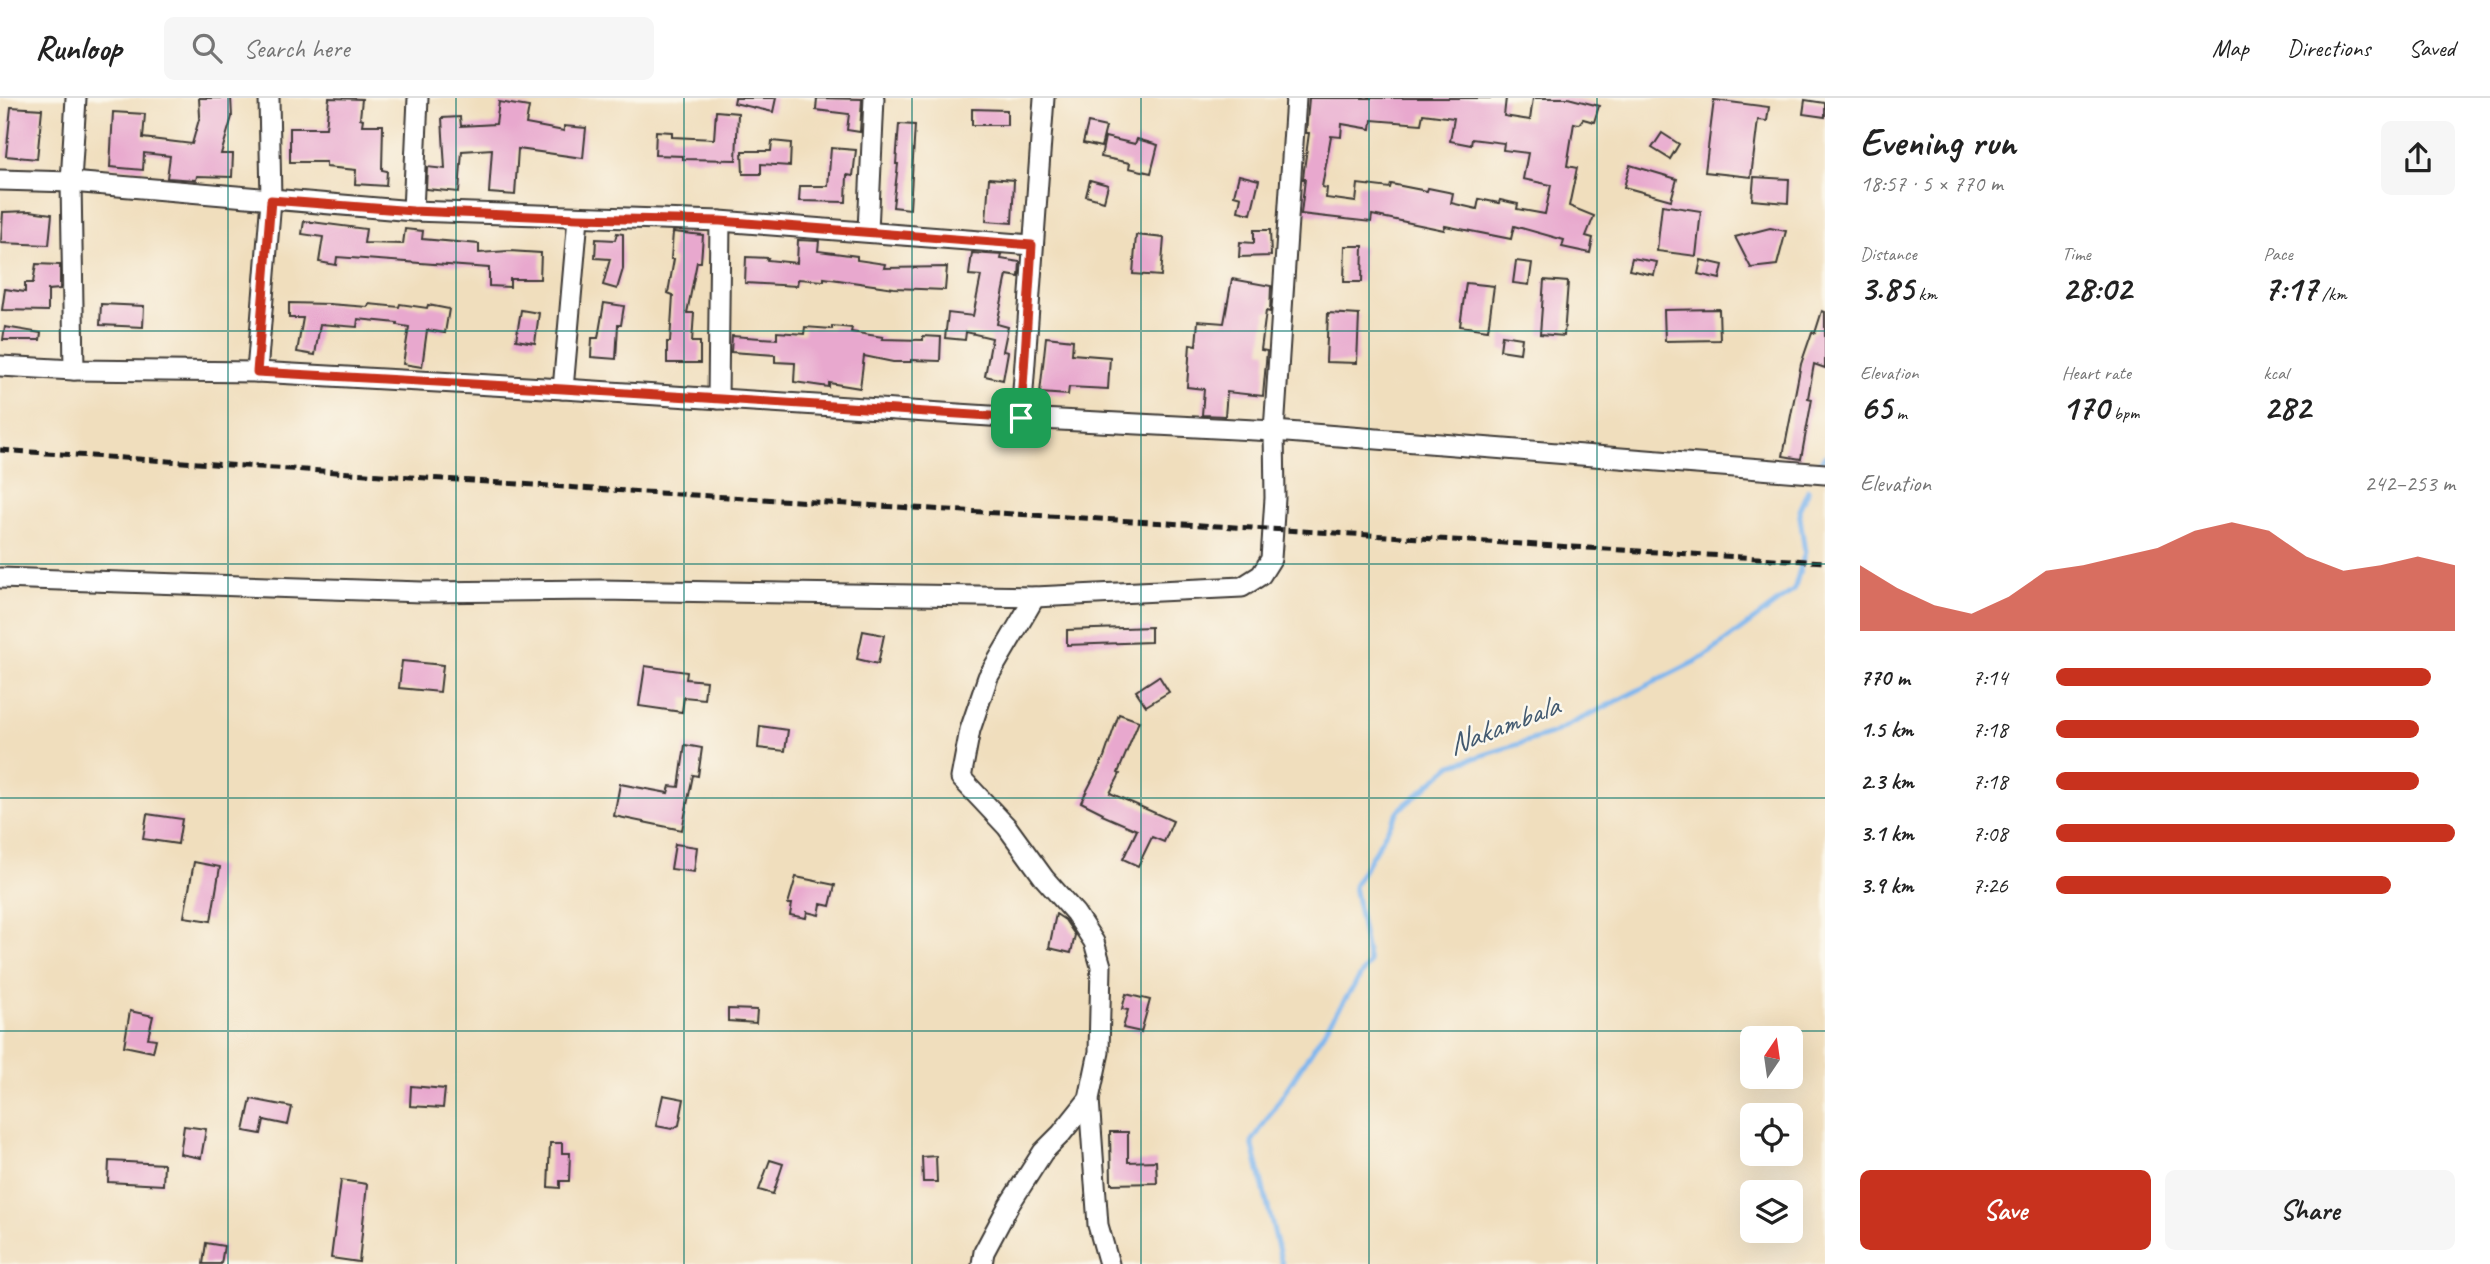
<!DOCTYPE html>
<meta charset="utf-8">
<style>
body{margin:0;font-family:Caveat,sans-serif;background:#f6f6f6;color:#222;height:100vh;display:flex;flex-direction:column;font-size:26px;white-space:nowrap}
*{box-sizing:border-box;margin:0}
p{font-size:23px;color:#767676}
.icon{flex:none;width:38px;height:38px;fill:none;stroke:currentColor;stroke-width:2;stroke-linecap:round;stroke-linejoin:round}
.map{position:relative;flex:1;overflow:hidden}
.drawer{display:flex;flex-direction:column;background:#fff;width:665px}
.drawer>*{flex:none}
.needle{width:46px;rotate:13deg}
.fabs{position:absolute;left:1740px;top:928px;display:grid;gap:14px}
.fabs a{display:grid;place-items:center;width:63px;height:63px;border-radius:10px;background:#fff;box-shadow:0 7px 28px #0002;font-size:35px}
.pin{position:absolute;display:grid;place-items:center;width:60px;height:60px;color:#fff;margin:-30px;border-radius:14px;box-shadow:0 4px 10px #0006}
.round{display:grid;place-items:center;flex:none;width:74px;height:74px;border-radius:10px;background:#f6f6f6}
.head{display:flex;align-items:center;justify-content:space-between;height:119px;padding:0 35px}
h1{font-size:38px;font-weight:700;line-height:52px}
.metrics{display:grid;grid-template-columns:repeat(3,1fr);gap:10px;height:119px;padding:7px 35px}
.metrics div{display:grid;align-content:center}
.metrics b{font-size:35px;font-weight:700}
.metrics small{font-size:19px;font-weight:400}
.metrics p{font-size:19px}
.chart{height:196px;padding:14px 35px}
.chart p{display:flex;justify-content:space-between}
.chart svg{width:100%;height:126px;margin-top:7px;fill:#c8321e;opacity:.7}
.action{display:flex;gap:14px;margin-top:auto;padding:14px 35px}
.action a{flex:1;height:80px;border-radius:10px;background:#c8321e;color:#fff;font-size:28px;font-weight:700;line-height:80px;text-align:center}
.action a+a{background:#f6f6f6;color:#222}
ul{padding:0 35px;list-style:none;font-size:23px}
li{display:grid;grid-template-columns:112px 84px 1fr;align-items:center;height:52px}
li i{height:18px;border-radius:9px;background:#c8321e}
header{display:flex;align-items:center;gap:42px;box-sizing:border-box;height:98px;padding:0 35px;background:#fff;border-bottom:2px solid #e0e0e0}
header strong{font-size:33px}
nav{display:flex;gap:38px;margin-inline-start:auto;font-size:24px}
.search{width:490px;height:63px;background:#f6f6f6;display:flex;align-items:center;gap:18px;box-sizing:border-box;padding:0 24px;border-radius:10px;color:#767676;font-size:26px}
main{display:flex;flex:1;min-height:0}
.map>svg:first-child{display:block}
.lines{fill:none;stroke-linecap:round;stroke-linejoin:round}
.stream{stroke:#7eb6ee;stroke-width:5}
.building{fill:#e8a8ce;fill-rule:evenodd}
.minor-casing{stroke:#3c3934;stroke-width:23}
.minor{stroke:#fff;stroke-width:19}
.rail{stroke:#1c1c1c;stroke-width:5;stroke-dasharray:10 5;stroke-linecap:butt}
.route-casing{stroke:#fff;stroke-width:14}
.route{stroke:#c8321e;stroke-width:9}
.grid{fill:none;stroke:#0f766e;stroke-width:2;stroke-opacity:0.55}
.labels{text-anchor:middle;stroke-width:5;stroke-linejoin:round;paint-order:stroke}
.water-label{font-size:30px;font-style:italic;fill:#435a70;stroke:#fbf7ec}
</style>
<header>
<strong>Runloop</strong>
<div class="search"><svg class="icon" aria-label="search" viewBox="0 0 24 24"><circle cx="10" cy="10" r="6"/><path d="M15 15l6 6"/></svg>Search here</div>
<nav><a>Map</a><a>Directions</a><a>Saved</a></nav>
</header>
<main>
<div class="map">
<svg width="1825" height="1166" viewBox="0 0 1825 1166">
<rect width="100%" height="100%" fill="#fbf7ec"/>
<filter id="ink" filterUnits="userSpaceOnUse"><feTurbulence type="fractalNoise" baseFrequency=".0143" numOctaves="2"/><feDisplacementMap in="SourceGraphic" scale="14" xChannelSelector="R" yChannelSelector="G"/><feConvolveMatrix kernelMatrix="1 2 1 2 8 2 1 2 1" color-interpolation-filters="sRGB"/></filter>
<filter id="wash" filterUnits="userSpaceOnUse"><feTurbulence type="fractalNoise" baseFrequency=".00686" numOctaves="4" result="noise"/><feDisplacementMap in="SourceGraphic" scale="28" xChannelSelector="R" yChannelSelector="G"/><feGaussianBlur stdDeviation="1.57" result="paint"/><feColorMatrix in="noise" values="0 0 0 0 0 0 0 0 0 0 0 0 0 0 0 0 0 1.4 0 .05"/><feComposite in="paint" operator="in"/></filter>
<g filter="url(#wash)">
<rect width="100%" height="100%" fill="#f0debd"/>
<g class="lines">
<!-- stream -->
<g class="stream">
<path d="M1817 369 1825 358"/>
<path d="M1282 1166 1252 1044 1369 865 1354 788 1399 712 1452 667 1551 636 1704 559 1794 492 1805 454 1799 412 1808 392"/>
</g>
</g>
<g id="blocks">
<!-- building -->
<g class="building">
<path d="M199 0H231L232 19 221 56H233L232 79 197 78 196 82 167 80 170 58 144 55 143 72 110 69 113 14 145 16 143 40 192 46 200 18Z"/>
<path d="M329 0 362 1 360 20 363 21 362 27H383L382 72 387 73 386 88 355 86 356 72 326 69V64H290V30H326Z"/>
<path d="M735 0H776L773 14 734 5Z"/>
<path d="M817 0 862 1 860 34 847 32 849 16 816 12Z"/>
<path d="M1309 0H1506L1504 18 1530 22 1533 0H1568L1599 8 1594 24 1583 21 1579 26 1574 25 1567 68 1577 70 1569 108 1594 118 1586 138 1593 140 1590 155 1562 149 1564 142 1514 128 1511 141 1445 128 1444 132 1372 117 1371 124 1301 116 1305 81H1303L1304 72 1309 35H1306ZM1423 16 1454 20 1450 43 1471 47 1472 41 1504 45 1503 52 1528 55 1523 81 1551 87 1545 116 1517 111 1518 106 1500 102 1499 105 1479 101 1477 111 1451 105 1453 95 1428 90 1427 93 1391 86 1390 90 1358 86 1356 104 1326 100 1327 90 1322 89 1331 38 1341 39 1342 26 1371 31 1372 22 1421 26Z"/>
<path d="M1714 2 1769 9 1767 23 1758 22 1751 79 1705 74Z"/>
<path d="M1805 2 1825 5V19L1803 16Z"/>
<path d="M499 4 529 9 526 26 564 33V28L586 30 583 60 518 51 515 97 489 95 492 51 462 53 459 94 426 91 427 69 445 71 442 20 460 19 461 28 496 26Z"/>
<path d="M11 9 42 11 37 61 6 58Z"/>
<path d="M972 11 1007 12V27H972Z"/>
<path d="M716 13 738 15 736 62 683 61V58L655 57 656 33 672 34V39L714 41Z"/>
<path d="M1088 25 1106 29 1101 49 1083 45Z"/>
<path d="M899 26 915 27 910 111 893 109 898 66H896Z"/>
<path d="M1662 35 1679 46 1670 61 1652 50Z"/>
<path d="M1105 39 1135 46 1137 41 1158 47 1151 75 1129 70 1130 65 1101 59Z"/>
<path d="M772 43 791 45 790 68 761 66V76H743L742 53H771Z"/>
<path d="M831 50 856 52 853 78 847 77 846 104 799 103 800 88H828Z"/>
<path d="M1630 67 1677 81 1671 102 1624 89Z"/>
<path d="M1239 77 1259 82 1251 116 1238 113 1241 99 1234 97Z"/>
<path d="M1754 79 1789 81 1788 105 1752 102Z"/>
<path d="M989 80 1014 82 1012 125 986 123Z"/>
<path d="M1090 82 1108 87 1104 103 1086 98Z"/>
<path d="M1662 107 1701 113 1696 158 1657 153Z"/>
<path d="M30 113 52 116 49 147 1 145 3 114Z"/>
<path d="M304 123 366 131 364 145 403 146 405 131 423 133 422 141 479 146V155L509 153 541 155 540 181H510V189L489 188V170L337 159 336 167 319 164 323 139 302 136Z"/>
<path d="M1770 130 1786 133 1777 167 1751 170 1735 139Z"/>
<path d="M1254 132H1270L1271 158 1239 159 1240 144 1254 145Z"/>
<path d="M673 134 703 137 701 164H697L687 215H694L692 244H700V265H667V244H670L673 197 668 195 674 161H671Z"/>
<path d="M617 135 623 136V171L617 191 603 187 610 161 595 160 596 141 615 142Z"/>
<path d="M1136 137 1164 140 1161 178 1133 176Z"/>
<path d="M798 142 819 143 818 153 857 158V162L885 166 884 170 947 169 945 192 894 190 824 180V183L798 181 797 188 745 185 746 159 768 160 767 162 797 165Z"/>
<path d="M1345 148H1363L1362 184H1344Z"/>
<path d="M972 155 1002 157 1001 161 1020 164 1019 179 1007 177 997 226 1008 229 1003 253 1008 254 1003 282 985 278 992 240 966 234 965 242 945 240 948 215 973 218 981 178 969 177Z"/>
<path d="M1632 160 1657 164 1654 177 1629 172Z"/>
<path d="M1701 162 1723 167 1720 181 1698 176Z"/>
<path d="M1516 163 1532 165 1529 187 1513 185Z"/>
<path d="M36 166 60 167V191L48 192V213L2 212 5 191 25 194V185H33Z"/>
<path d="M1232 181 1271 188 1270 214 1266 213 1261 252 1267 253 1263 298 1227 294 1225 318 1202 317 1204 291 1187 289 1190 246 1196 247 1198 223 1224 225Z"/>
<path d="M1544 182 1568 184 1564 238 1540 236Z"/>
<path d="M1466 185 1494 188 1488 232 1460 228Z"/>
<path d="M289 205 329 206 368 209 369 206 399 209 400 206 427 210 428 207 449 211 445 235 427 232 422 269 403 266 409 229 397 227V225L358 221 357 229 320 226 315 257 297 254 303 220H289Z"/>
<path d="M604 205 624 208 621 227H618L616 261 591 259 592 240H598Z"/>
<path d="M101 206 144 208 143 229 100 227Z"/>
<path d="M1719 211 1720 242 1665 243 1664 212Z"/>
<path d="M521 212 539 215 535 245 516 242Z"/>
<path d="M1822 213 1825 214V270L1814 266 1808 300 1812 301 1801 361 1783 358 1801 266 1812 234 1815 235Z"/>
<path d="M1328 215 1359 217 1357 265 1326 264Z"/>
<path d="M832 228 852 230 851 234 883 239 882 241 923 242V238L941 239 940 263 911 262V264H893L864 258 860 290 829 285V289L794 284 795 265 775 264V257L731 254 732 238 777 241V234L804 236 805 229 832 231Z"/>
<path d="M5 229 41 235 40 242H3Z"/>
<path d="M1502 237 1522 240 1520 255 1500 252Z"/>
<path d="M1046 239 1073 242 1072 256 1110 259 1108 291 1069 289 1068 297 1040 295Z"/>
<path d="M1151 529V544L1067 547V532Z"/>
<path d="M863 533 884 537 878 566 857 561Z"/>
<path d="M402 563 443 567 440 594 399 590Z"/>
<path d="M645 568 687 574 686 581 706 583 704 601 684 599 682 614 639 608Z"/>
<path d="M1159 578 1169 594 1146 608 1136 593Z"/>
<path d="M1119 616 1139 623 1118 675 1120 676 1110 695 1173 723 1164 744 1152 739 1138 768 1123 761 1137 732 1102 717 1103 715 1081 704 1104 659Z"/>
<path d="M760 628 788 632 785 653 758 650Z"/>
<path d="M685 647 702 650 698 678 693 677 682 732 614 718 620 686 668 695 670 688 679 689Z"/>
<path d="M147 716 182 721 178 746 143 741Z"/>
<path d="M675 746 697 749 694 774 671 771Z"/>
<path d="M194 764 220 769 211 823 184 819Z"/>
<path d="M796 779 835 787 830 808 821 806 819 817 807 814 806 820 790 817 792 806H788Z"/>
<path d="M1056 816 1065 822 1075 837 1071 855 1049 850Z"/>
<path d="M1126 896 1150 902 1141 934 1123 930 1128 912 1122 911Z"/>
<path d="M728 911 757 912 756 925 728 923Z"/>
<path d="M130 913 153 918 148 940 156 941 153 954 124 948Z"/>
<path d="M411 988 445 991 443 1010 410 1008Z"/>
<path d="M663 997 684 1001 679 1027 672 1031 656 1028Z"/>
<path d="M251 1001 292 1009 288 1027 264 1022 261 1036 244 1033Z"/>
<path d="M184 1028 206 1031 201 1060 180 1056Z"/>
<path d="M1110 1034H1128V1064L1156 1063 1157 1085 1111 1086Z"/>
<path d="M550 1045H562V1055H570L569 1083H560V1090L548 1089Z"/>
<path d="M936 1058 937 1084H923L922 1059Z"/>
<path d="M770 1062 783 1066 773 1096 759 1092Z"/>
<path d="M109 1063 164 1066 163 1087 108 1084Z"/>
<path d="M341 1082 367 1086 359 1164 331 1160Z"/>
<path d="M206 1145 224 1148 221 1166H203Z"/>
</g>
</g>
</g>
<g filter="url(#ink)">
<use href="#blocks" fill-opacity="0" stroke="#3c3934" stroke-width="2"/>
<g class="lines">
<defs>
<g id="minor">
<path d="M0 82 71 84 413 113 720 123 1032 147"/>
<path d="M413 113 418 0"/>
<path d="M868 133 874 0"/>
<path d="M0 268 74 272 257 274 563 291 1021 320 1274 333 1825 376"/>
<path d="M74 272 71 84 76 0"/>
<path d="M257 274 271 102 269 0"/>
<path d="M563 291 578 120"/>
<path d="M718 301 720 123"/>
<path d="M1021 320 1044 0"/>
<path d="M0 480 422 494 600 492 1035 499 1242 489 1261 477 1271 461 1275 400 1274 333 1296 0"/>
<path d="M1089 1001 1098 1127 1109 1166"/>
<path d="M982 1166 984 1154 1009 1107 1043 1054 1061 1036 1089 1001 1099 954 1101 868 1094 844 1075 815 1044 780 1007 729 961 680 970 632 988 579 1035 499"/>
</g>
</defs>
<!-- minor casing -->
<use href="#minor" class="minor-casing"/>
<!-- minor -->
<use href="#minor" class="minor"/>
<!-- rail -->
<path class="rail" d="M0 352 610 392 1825 464"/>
</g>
</g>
<g class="lines" filter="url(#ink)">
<defs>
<path id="route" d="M271 102 413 113 578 120 720 123 1032 147 1021 320 563 291 257 274Z"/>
</defs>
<!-- route casing -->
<use href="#route" class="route-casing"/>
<!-- route -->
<use href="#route" class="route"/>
</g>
<!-- grid -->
<path class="grid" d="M228 0V1166M456 0V1166M684 0V1166M912 0V1166M1141 0V1166M1369 0V1166M1597 0V1166M0 233H1825M0 466H1825M0 700H1825M0 933H1825"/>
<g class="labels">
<!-- water labels -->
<g class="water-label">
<text transform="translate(1503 627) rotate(-21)" y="10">Nakambala</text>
</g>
</g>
</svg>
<div class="fabs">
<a><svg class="needle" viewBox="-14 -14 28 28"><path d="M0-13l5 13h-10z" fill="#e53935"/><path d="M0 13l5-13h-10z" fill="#767676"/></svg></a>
<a><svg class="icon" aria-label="locate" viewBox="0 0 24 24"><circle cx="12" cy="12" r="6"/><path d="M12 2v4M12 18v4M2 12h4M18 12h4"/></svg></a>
<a><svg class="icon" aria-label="layers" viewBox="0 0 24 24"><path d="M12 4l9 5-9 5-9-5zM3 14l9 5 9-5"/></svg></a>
</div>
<div class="pin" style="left:1021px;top:320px;background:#1e9e55"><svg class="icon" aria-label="arrive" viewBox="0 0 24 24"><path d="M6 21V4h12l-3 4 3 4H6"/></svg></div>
</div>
<section class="drawer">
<div class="head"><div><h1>Evening run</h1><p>18:57 · 5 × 770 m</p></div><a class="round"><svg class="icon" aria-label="share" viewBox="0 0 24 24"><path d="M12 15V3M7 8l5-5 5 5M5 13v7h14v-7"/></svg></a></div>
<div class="metrics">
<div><p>Distance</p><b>3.85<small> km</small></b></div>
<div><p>Time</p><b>28:02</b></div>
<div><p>Pace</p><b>7:17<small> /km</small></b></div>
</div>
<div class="metrics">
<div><p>Elevation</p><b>65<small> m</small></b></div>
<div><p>Heart rate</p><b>170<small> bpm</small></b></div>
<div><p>kcal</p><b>282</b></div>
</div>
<div class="chart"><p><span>Elevation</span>242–253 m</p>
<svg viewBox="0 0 160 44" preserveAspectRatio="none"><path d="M0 44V21L10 29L20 35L30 38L40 32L50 23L60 21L70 18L80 15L90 9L100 6L110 9L120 18L130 23L140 21L150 18L160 21V44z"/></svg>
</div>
<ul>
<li><b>770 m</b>7:14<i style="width:94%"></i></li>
<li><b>1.5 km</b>7:18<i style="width:91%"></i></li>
<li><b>2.3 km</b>7:18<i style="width:91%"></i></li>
<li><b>3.1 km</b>7:08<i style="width:100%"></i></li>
<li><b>3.9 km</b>7:26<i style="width:84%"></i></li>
</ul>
<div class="action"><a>Save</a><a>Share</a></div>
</section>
</main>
